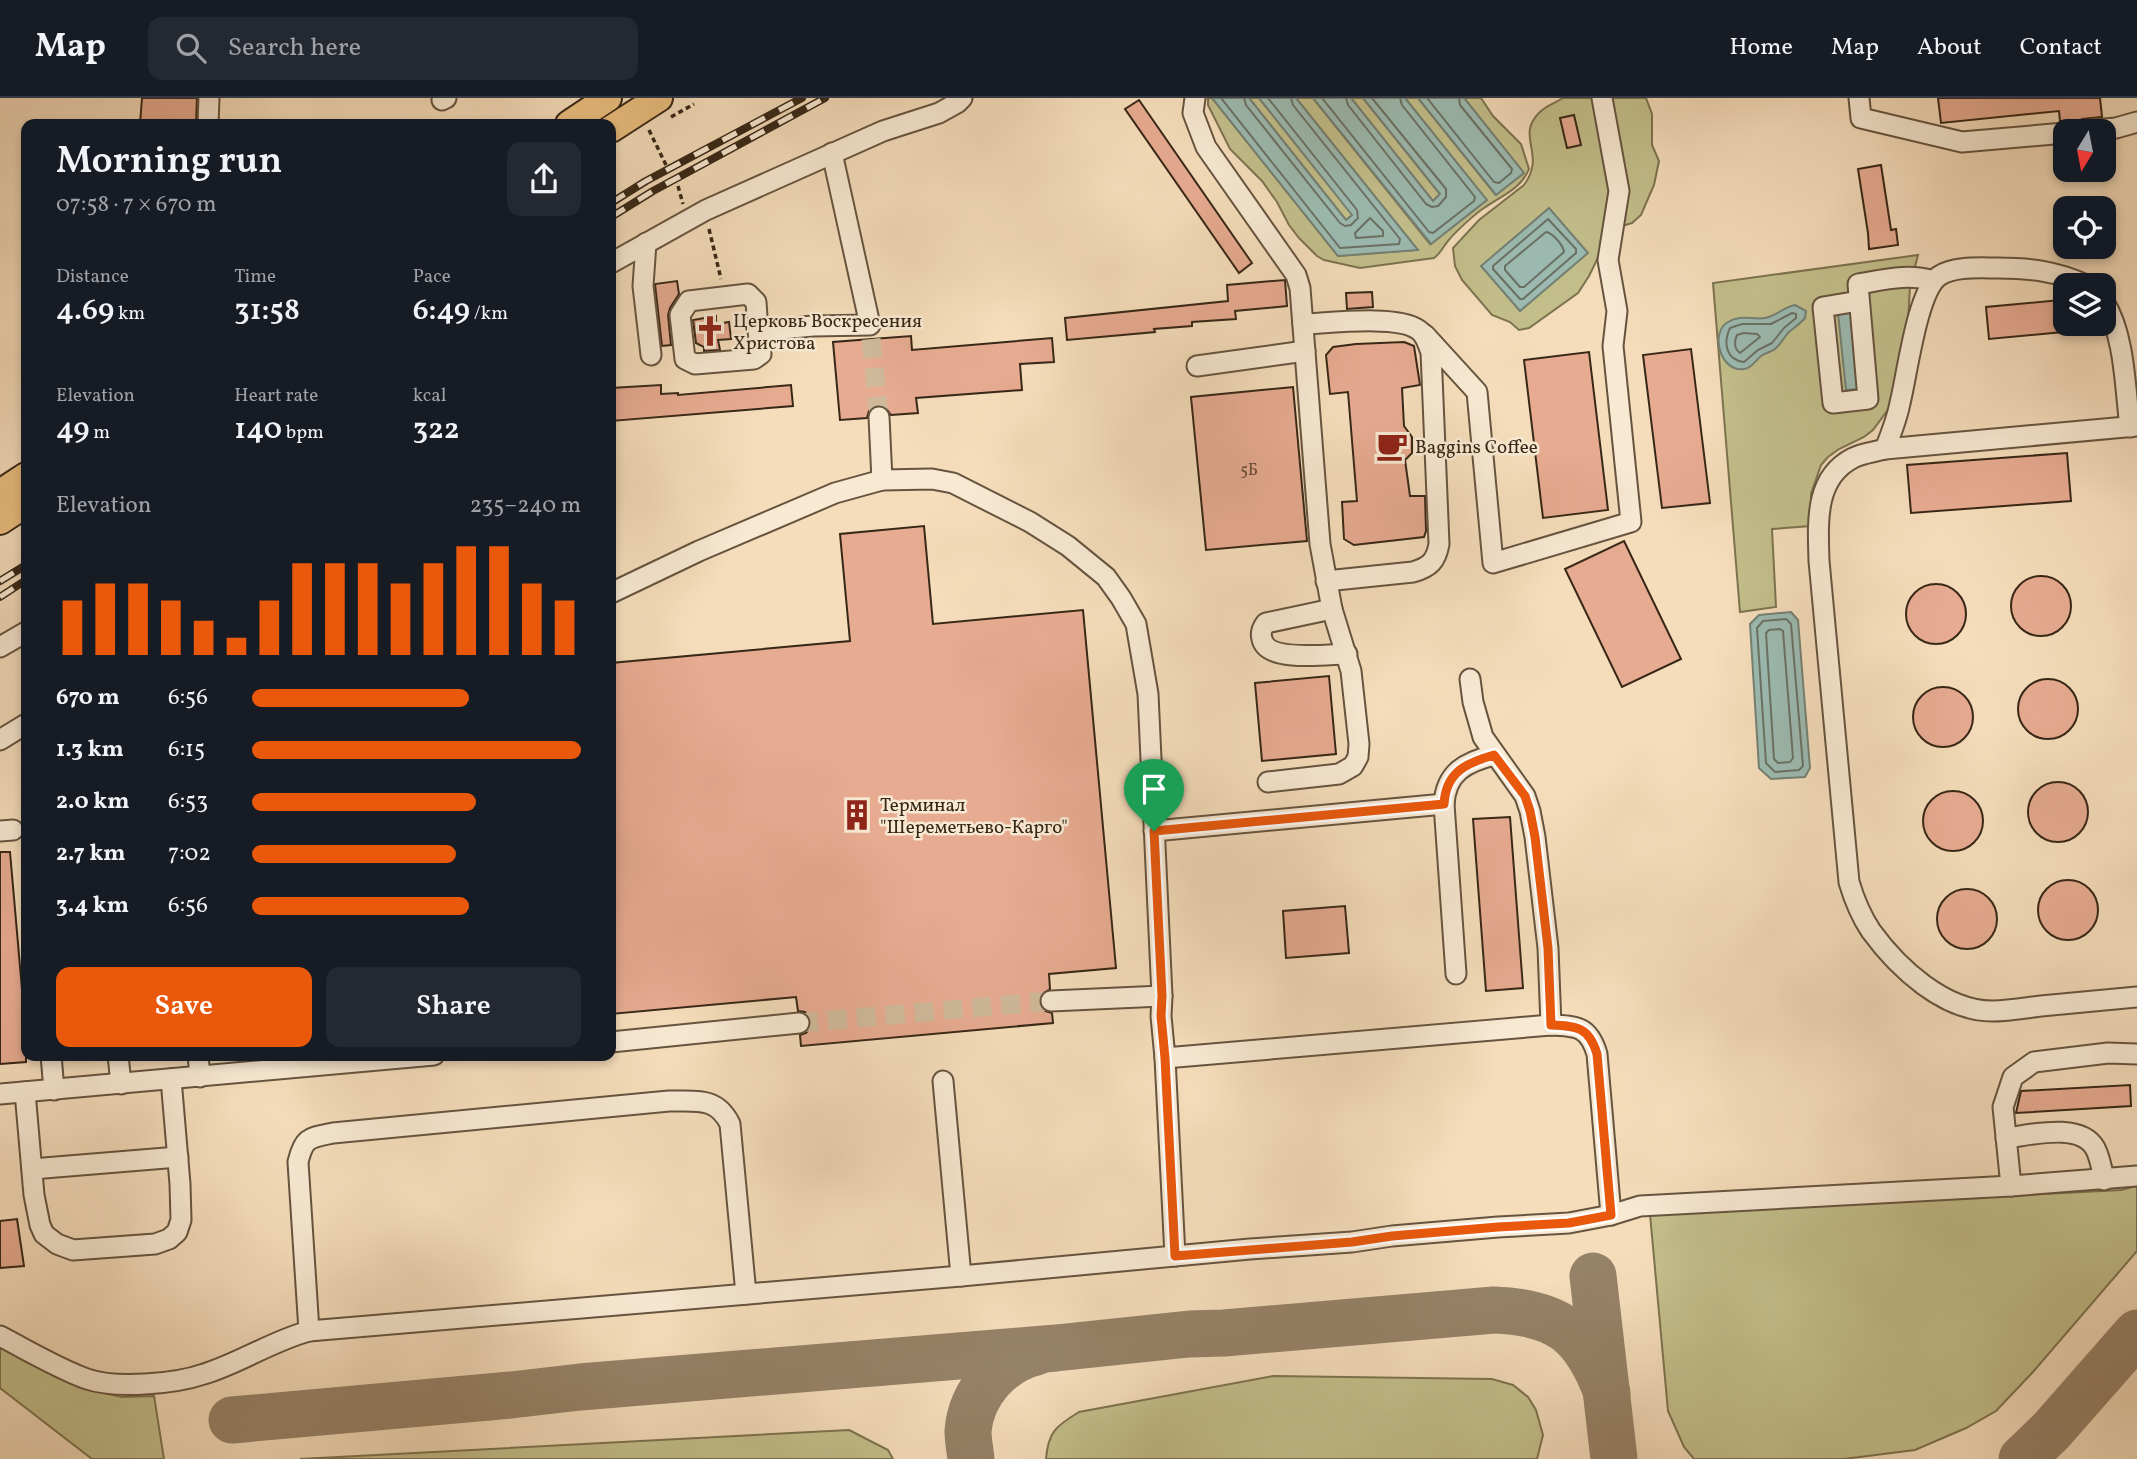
<!DOCTYPE html>
<meta charset="utf-8">
<style>
body{margin:0;font-family:Vollkorn,serif;background:#242831;color:#f1f3f6;height:100vh;display:flex;flex-direction:column;font-size:26px;white-space:nowrap}
*{box-sizing:border-box;margin:0}
p{font-size:23px;color:#9ea1a6}
.icon{flex:none;width:38px;height:38px;fill:none;stroke:currentColor;stroke-width:2;stroke-linecap:round;stroke-linejoin:round}
.map{position:relative;flex:1;overflow:hidden}
.side{position:absolute;left:21px;top:21px;width:595px;height:942px;display:flex;flex-direction:column;background:#171b24;border-radius:14px;box-shadow:0 4px 10px #0003}
.side>*{flex:none}
.needle{width:46px;rotate:190deg}
.fabs{position:absolute;left:2053px;top:21px;display:grid;gap:14px}
.fabs a{display:grid;place-items:center;width:63px;height:63px;border-radius:14px;background:#171b24;box-shadow:0 4px 10px #0003;font-size:35px}
.pin{position:absolute;display:grid;place-items:center;width:60px;height:60px;color:#fff;margin:-72px -30px;border-radius:50% 50% 50% 0;rotate:-45deg;box-shadow:0 0 7px #0007}
.pin .icon{rotate:45deg}
.round{display:grid;place-items:center;flex:none;width:74px;height:74px;border-radius:14px;background:#242831}
.headline{display:flex;align-items:center;justify-content:space-between;height:119px;padding:0 35px}
h1{font-size:38px;font-weight:600;line-height:52px}
.metrics{display:grid;grid-template-columns:repeat(3,1fr);gap:10px;height:119px;padding:7px 35px}
.metrics div{display:grid;align-content:center}
.metrics b{font-size:30px;font-weight:600}
.metrics small{font-size:19px;font-weight:400}
.metrics p{font-size:19px}
.chart{height:196px;padding:14px 35px}
.chart p{display:flex;justify-content:space-between}
.chart svg{width:100%;height:126px;margin-top:7px;stroke:#ea580c;stroke-width:6}
.action{display:flex;gap:14px;margin-top:auto;padding:14px 35px}
.action a{flex:1;height:80px;border-radius:14px;background:#ea580c;color:#fff;font-size:28px;font-weight:600;line-height:80px;text-align:center}
.action a+a{background:#242831;color:#f1f3f6}
ul{padding:0 35px;list-style:none;font-size:23px}
li{display:grid;grid-template-columns:112px 84px 1fr;align-items:center;height:52px}
li i{height:18px;border-radius:9px;background:#ea580c}
header{display:flex;align-items:center;gap:42px;box-sizing:border-box;height:98px;padding:0 35px;background:#171b24;border-bottom:2px solid #363941}
header strong{font-size:33px}
nav{display:flex;gap:38px;margin-inline-start:auto;font-size:24px}
.search{width:490px;height:63px;background:#242831;display:flex;align-items:center;gap:18px;box-sizing:border-box;padding:0 24px;border-radius:14px;color:#9ea1a6;font-size:26px}
.map>svg:first-child{display:block}
.green{fill:#c3bf8b;stroke:#7d7350;stroke-width:2}
.water{fill:#9cbbb2;stroke:#748074;stroke-width:2}
.lines{fill:none;stroke-linecap:round;stroke-linejoin:round}
.shore{stroke:#6a7164;stroke-width:2}
.taxiway{stroke:#968268;stroke-width:47}
.building{fill:#e7ab91;stroke:#372716;stroke-width:2}
.minor-tunnel{stroke:#cfb99a;stroke-width:19;stroke-dasharray:19 10;stroke-linecap:butt}
.minor-casing{stroke:#66543f;stroke-width:23}
.major-casing{stroke:#372716;stroke-width:30}
.path{stroke:#372716;stroke-width:3.5;stroke-dasharray:5 3.5;stroke-linecap:butt}
.minor{stroke:#f8e9d3;stroke-width:19}
.major{stroke:#eabe7e;stroke-width:26}
.rail-casing{stroke:#372716;stroke-width:8}
.rail{stroke:#f8e9d3;stroke-width:5;stroke-dasharray:16;stroke-linecap:butt}
.route-casing{stroke:#fff;stroke-width:14}
.route{stroke:#ea580c;stroke-width:9}
.labels{text-anchor:middle;stroke-width:5;stroke-linejoin:round;paint-order:stroke}
.number-label{font-size:16px;fill:#634835}
.poi-label{font-size:19px;fill:#372716;stroke:#f8e9d3;text-anchor:start}
</style>
<header>
<strong>Map</strong>
<div class="search"><svg class="icon" aria-label="search" viewBox="0 0 24 24"><circle cx="10" cy="10" r="6"/><path d="M15 15l6 6"/></svg>Search here</div>
<nav><a>Home</a><a>Map</a><a>About</a><a>Contact</a></nav>
</header>
<div class="map">
<svg width="2137" height="1361" viewBox="0 0 2137 1361">
<rect width="100%" height="100%" fill="#f5ddbb"/>
<filter id="stains"><feTurbulence type="fractalNoise" baseFrequency=".00286" numOctaves="4"/><feColorMatrix values="0 0 0 0 .2 0 0 0 0 .09 0 0 0 0 .02 0 0 0 .5 -.17"/></filter>
<radialGradient id="worn" r=".72"><stop offset=".6" stop-color="#630" stop-opacity="0"/><stop offset="1" stop-color="#630" stop-opacity=".3"/></radialGradient>
<!-- green -->
<g class="green">
<path d="M1208 0H1212L1338 158 1417 152 1296 0H1313L1430 146 1486 102 1405 0H1418L1495 96 1523 74 1464 0H1481L1493 18 1521 46 1529 71C1521 91 1501 98 1484 110 1476 115 1454 135 1448 143 1442 150 1441 155 1434 160L1360 170 1324 162 1317 158 1299 140 1289 127 1277 104 1262 83 1230 51 1208 7Z"/>
<path d="M1249 0H1259L1353 117 1346 122Z"/>
<path d="M1351 0H1363L1440 96 1433 103Z"/>
<path d="M1563 0H1646L1652 16V47L1659 63 1654 87 1641 117 1632 125 1612 131 1589 178 1578 195 1529 230 1519 232 1510 224 1492 217 1462 182 1455 168 1453 150 1479 122 1524 87C1547 56 1515 39 1539 15 1545 8 1555 5 1563 0Z"/>
<path d="M1918 157 1910 188 1908 226 1895 302 1873 332 1864 339 1839 351 1828 359 1821 367 1811 396V428L1772 431 1776 509 1740 514 1713 185Z"/>
<path d="M2137 1088V1153L2032 1275 1996 1313 1966 1330 1915 1352 1844 1361H1694L1684 1349 1668 1313 1650 1116 2121 1092Z"/>
<path d="M0 1244 100 1294 122 1299 154 1298 164 1361H92L0 1290Z"/>
<path d="M1273 1278 1492 1281 1513 1287 1528 1299 1536 1312 1543 1337 1537 1361H1046C1048 1334 1056 1328 1079 1314Z"/>
<path d="M849 1332 888 1352 893 1361H300Z"/>
</g>
<!-- water -->
<g class="water">
<path d="M1212 0H1249L1346 122 1352 117 1259 0H1296L1418 152 1338 158Z"/>
<path d="M1313 0H1351L1433 103 1440 96 1363 0H1405L1487 102 1431 146Z"/>
<path d="M1418 0H1464L1524 75 1496 97Z"/>
<path d="M1549 110 1588 155 1520 213 1481 168Z"/>
<path d="M1795 207 1806 213 1805 220C1800 226 1795 229 1789 234 1784 239 1781 246 1775 251 1771 254 1765 255 1761 258 1755 263 1752 270 1744 271 1721 275 1709 235 1728 224 1740 216 1753 222 1765 220 1776 218 1784 209 1795 207Z"/>
<path d="M1850 214 1858 291 1846 292 1838 215Z"/>
<path d="M1791 514 1798 522 1810 670 1805 679 1771 681 1759 670 1750 526 1759 517Z"/>
</g>
<g class="lines">
<!-- shore -->
<g class="shore">
<path d="M1221 0 1340 150 1399 146 1400 141 1293 7 1291 0"/>
<path d="M1244 0 1246 7 1340 125 1345 128 1351 127 1358 120 1357 112 1268 0"/>
<path d="M1322 0 1429 134 1433 135 1474 103 1475 99 1402 7 1400 0"/>
<path d="M1346 0 1348 7 1426 106 1432 109 1438 108 1446 99V91L1372 0"/>
<path d="M1427 0 1494 84 1499 85 1511 75 1512 71 1460 7 1459 0"/>
<path d="M1370 120 1383 133V138L1356 140 1355 135Z"/>
<path d="M1548 121 1576 151V155L1523 201H1520L1493 171V168Z"/>
<path d="M1546 134C1553 135 1563 147 1564 154L1524 189H1520L1505 172V168Z"/>
<path d="M1792 215 1796 216V220L1784 230 1772 245 1758 252 1744 264C1726 262 1723 245 1730 230L1742 226H1771Z"/>
<path d="M1744 235 1757 236 1760 239 1740 255C1734 251 1734 243 1737 237Z"/>
<path d="M1786 521 1791 526 1803 668 1799 672 1775 674 1766 665 1757 530 1763 523Z"/>
<path d="M1769 532 1780 531 1783 533 1793 660 1790 664 1778 665 1774 661 1766 535Z"/>
</g>
<!-- taxiway -->
<g class="taxiway">
<path d="M1593 1178 1614 1361"/>
<path d="M232 1322 511 1297 580 1289 1056 1250 1189 1236 1224 1235 1494 1212C1558 1214 1585 1235 1607 1295"/>
<path d="M971 1361C970 1352 968 1342 968 1333 971 1295 1000 1263 1036 1254"/>
<path d="M2022 1361 2051 1333 2137 1235"/>
</g>
</g>
<!-- building -->
<g class="building">
<path d="M142 0H197L196 26H140Z"/>
<path d="M1938 0H2100L2102 19 2082 21 2074 27 2070 24 2060 23 2059 13 1941 25Z"/>
<path d="M1139 2 1252 165 1239 175 1125 11Z"/>
<path d="M1574 17 1581 47 1567 50 1560 20Z"/>
<path d="M1881 67 1891 132 1896 131 1898 147 1869 151 1868 135 1858 71Z"/>
<path d="M1285 182 1287 208 1235 213 1236 221 1192 224V228L1154 231 1155 234 1067 242 1065 220 1228 203 1227 187Z"/>
<path d="M677 183 679 196 670 210 668 217 671 247 662 248 655 186Z"/>
<path d="M1372 194 1373 209 1347 211 1346 195Z"/>
<path d="M2060 202 2063 234 1989 241 1986 209Z"/>
<path d="M716 218V226L729 224 731 241 718 242 720 252 704 253V249L696 245 693 222Z"/>
<path d="M911 238 912 252 1052 240 1054 264 1020 266 1022 292 916 300 918 315 891 317 885 309 878 307 869 313 867 320 840 322 833 244Z"/>
<path d="M1404 244 1414 248 1420 287 1402 290 1404 328 1412 339V355L1405 362 1410 398H1425L1426 433 1424 439 1354 447 1344 441 1342 404 1357 403 1348 294 1330 296 1326 257 1333 249 1356 246Z"/>
<path d="M1691 251 1710 405 1662 410 1643 257Z"/>
<path d="M1589 254 1608 412 1543 420 1524 262Z"/>
<path d="M661 287V296L678 295V297L791 287 793 308 611 323V290Z"/>
<path d="M1293 289 1307 443 1206 452 1191 299Z"/>
<path d="M2067 355 2071 403 1911 415 1907 367Z"/>
<path d="M924 428 933 526 1083 512 1116 870 1049 876 1050 891 1041 897 1039 904 1045 913 1052 915 1053 925 801 948 800 937 806 935 810 931 811 923 805 914 798 913 796 899 611 916V565L850 543 840 436Z"/>
<path d="M1624 443 1681 561 1622 589 1565 471Z"/>
<circle cx="2041" cy="508" r="30"/>
<circle cx="1936" cy="516" r="30"/>
<path d="M1329 578 1336 656 1262 663 1255 585Z"/>
<circle cx="2048" cy="611" r="30"/>
<circle cx="1943" cy="619" r="30"/>
<circle cx="2058" cy="714" r="30"/>
<circle cx="1953" cy="723" r="30"/>
<path d="M1510 719 1523 890 1486 893 1473 721Z"/>
<path d="M0 754H10L26 937V964L0 966Z"/>
<circle cx="2068" cy="812" r="30"/>
<circle cx="1967" cy="821" r="30"/>
<path d="M1345 808 1349 855 1286 860 1283 813Z"/>
<path d="M2130 987 2131 1008 2016 1015 2021 993Z"/>
<path d="M17 1121 24 1168 0 1170V1123Z"/>
</g>
<g class="lines">
<!-- minor-tunnel -->
<g class="minor-tunnel">
<path d="M871 241 879 319"/>
<path d="M799 925 1051 903"/>
</g>
<defs>
<g id="minor">
<path d="M1195 0 1193 15 1206 49 1296 177 1300 190 1320 446 1332 511 1351 573 1359 646 1358 659 1353 668 1339 676 1268 684"/>
<path d="M1859 0 1861 20 1962 44 2065 35"/>
<path d="M442 2 446 0"/>
<path d="M208 26 209 0"/>
<path d="M2084 33 2116 30 2137 24"/>
<path d="M646 145 643 188 651 257"/>
<path d="M611 165 706 112 883 33 939 15 957 5 962 0"/>
<path d="M1859 203 1823 209 1833 305 1868 301 1858 186C1883 182 1908 175 1933 183"/>
<path d="M2104 204C2125 237 2125 290 2130 329"/>
<path d="M1303 226C1329 225 1397 217 1417 231 1426 236 1427 245 1431 254L1439 446C1436 463 1430 469 1413 474L1326 483"/>
<path d="M758 233 756 204 748 196 689 203 680 217 685 261 695 266 754 261 761 256 758 233 813 228 870 227 832 55"/>
<path d="M1425 237 1477 294 1493 465 1631 424 1613 248 1617 213 1608 162 1619 93 1602 0"/>
<path d="M1197 268 1305 253"/>
<path d="M2137 328 1885 351C1875 354 1862 355 1853 360 1814 380 1818 425 1819 463L1849 784C1854 801 1861 818 1871 833 1898 870 1944 913 1992 913 2008 913 2025 910 2041 908 2073 905 2105 902 2137 899"/>
<path d="M1885 351C1891 336 1897 321 1900 305 1907 278 1917 193 1939 178 1954 168 1979 170 1997 170 2030 170 2056 173 2086 187"/>
<path d="M882 382 932 381 953 385 1030 424 1068 448 1106 479 1121 500 1136 526 1148 596 1162 898 1161 918 1165 960 1175 1158"/>
<path d="M611 495 699 453 835 395 882 382 879 319"/>
<path d="M1332 511 1266 525C1262 530 1260 534 1262 541 1267 565 1328 556 1347 556"/>
<path d="M0 549 26 534"/>
<path d="M1470 581 1473 604 1483 639 1525 698 1530 713 1535 739 1548 850 1551 927"/>
<path d="M0 642 26 626"/>
<path d="M0 733 13 732"/>
<path d="M1154 733 1444 706"/>
<path d="M1456 876 1444 706C1446 674 1466 664 1494 657"/>
<path d="M1051 903 1162 898"/>
<path d="M611 944 799 925"/>
<path d="M51 957 54 992"/>
<path d="M118 957 121 986"/>
<path d="M198 957 200 979"/>
<path d="M1165 960 1551 927C1578 928 1589 929 1597 956L1611 1117"/>
<path d="M943 983 961 1178"/>
<path d="M25 994 34 1097 40 1127 44 1136 57 1146 73 1152 155 1146 169 1141 177 1134 181 1122 180 1086 171 981"/>
<path d="M0 996 434 957"/>
<path d="M2006 1040C2031 1037 2080 1024 2095 1050 2100 1059 2102 1071 2104 1082"/>
<path d="M32 1071 178 1059"/>
<path d="M2011 1088 2003 1009 2013 979 2034 964 2108 955 2137 956"/>
<path d="M309 1233 298 1064C304 1039 309 1040 333 1035L669 1003C696 1004 716 998 730 1026L746 1196"/>
<path d="M0 1238C27 1252 59 1271 87 1281 116 1291 175 1286 204 1276 240 1265 272 1243 309 1233L961 1178 1250 1151 1352 1144 1392 1138 1498 1129 1569 1125 1611 1117 1640 1108 2011 1088 2137 1078"/>
</g>
<g id="major">
<path d="M569 26 608 0"/>
<path d="M611 31 659 0"/>
<path d="M0 395 26 378"/>
<path d="M0 423 26 406"/>
</g>
</defs>
<!-- minor casing -->
<use href="#minor" class="minor-casing"/>
<!-- major casing -->
<use href="#major" class="major-casing"/>
<!-- path -->
<g class="path">
<path d="M671 19 694 6"/>
<path d="M649 32 666 67"/>
<path d="M678 88 683 106"/>
<path d="M709 131 721 181"/>
</g>
<!-- minor -->
<use href="#minor" class="minor"/>
<!-- major -->
<use href="#major" class="major"/>
<defs>
<g id="rail">
<path d="M611 105 646 83 802 0"/>
<path d="M611 119 653 93 825 0"/>
<path d="M0 483 26 467"/>
<path d="M0 499 26 482"/>
</g>
</defs>
<!-- rail casing -->
<use href="#rail" class="rail-casing"/>
<!-- rail -->
<use href="#rail" class="rail"/>
</g>
<g class="lines">
<defs>
<path id="route" d="M1494 657 1525 698 1530 713 1535 739 1548 850 1551 927C1577 928 1589 929 1597 956L1611 1117 1569 1125 1498 1129 1392 1138 1352 1144 1175 1158 1165 960 1161 918 1162 898 1154 733 1444 706C1446 674 1466 665 1494 657Z"/>
</defs>
<!-- route casing -->
<use href="#route" class="route-casing"/>
<!-- route -->
<use href="#route" class="route"/>
</g>
<!-- icons -->
<defs>
<symbol id="church-bare" viewBox="-9 -9 18 18"><path d="M-1.2-6h2.4v3.5h3.3v2.4h-3.3V6h-2.4V-.1h-3.3v-2.4h3.3Z" fill="#8f2418" stroke="#f8e9d3" stroke-width="2.5" paint-order="stroke"/></symbol>
<symbol id="cafe-bare" viewBox="-9 -9 18 18"><path d="M-5.5-4.5H6V0H3Q3 3.5 0 3.5H-2.5Q-5.5 3.5-5.5 0ZM3-3.2v2h1.7v-2ZM-6 4.5H4V6H-6Z" fill="#8f2418" stroke="#f8e9d3" stroke-width="2.5" paint-order="stroke"/></symbol>
<symbol id="building-bare" viewBox="-9 -9 18 18"><path d="M-4-6H4V6H1V3H-1V6H-4ZM-2.5-4.3h1.7v1.8h-1.7ZM.8-4.3h1.7v1.8H.8ZM-2.5-1h1.7V.8h-1.7ZM.8-1h1.7V.8H.8Z" fill="#8f2418" stroke="#f8e9d3" stroke-width="2.5" paint-order="stroke"/></symbol>
</defs>
<g fill-rule="evenodd">
<use href="#church-bare" x="688" y="211" width="44" height="44"/>
<use href="#cafe-bare" x="1370" y="326" width="44" height="44"/>
<use href="#building-bare" x="835" y="695" width="44" height="44"/>
</g>
<g class="labels">
<!-- number labels -->
<g class="number-label">
<text x="1249" y="377">5Б</text>
</g>
<!-- poi labels -->
<g class="poi-label">
<text x="733" y="229">Церковь Воскресения<tspan x="733" dy="22">Христова</tspan></text>
<text x="1415" y="355">Baggins Coffee</text>
<text x="880" y="713">Терминал<tspan x="880" dy="22">"Шереметьево-Карго"</tspan></text>
</g>
</g>
<rect width="100%" height="100%" filter="url(#stains)"/>
<rect width="100%" height="100%" fill="url(#worn)"/>
</svg>
<div class="fabs">
<a><svg class="needle" viewBox="-14 -14 28 28"><path d="M0-13l5 13h-10z" fill="#e53935"/><path d="M0 13l5-13h-10z" fill="#9ea1a6"/></svg></a>
<a><svg class="icon" aria-label="locate" viewBox="0 0 24 24"><circle cx="12" cy="12" r="6"/><path d="M12 2v4M12 18v4M2 12h4M18 12h4"/></svg></a>
<a><svg class="icon" aria-label="layers" viewBox="0 0 24 24"><path d="M12 4l9 5-9 5-9-5zM3 14l9 5 9-5"/></svg></a>
</div>
<div class="pin" style="left:1154px;top:733px;background:#1e9e55"><svg class="icon" aria-label="arrive" viewBox="0 0 24 24"><path d="M6 21V4h12l-3 4 3 4H6"/></svg></div>
<section class="side">
<div class="headline"><div><h1>Morning run</h1><p>07:58 · 7 × 670 m</p></div><a class="round"><svg class="icon" aria-label="share" viewBox="0 0 24 24"><path d="M12 15V3M7 8l5-5 5 5M5 13v7h14v-7"/></svg></a></div>
<div class="metrics">
<div><p>Distance</p><b>4.69<small> km</small></b></div>
<div><p>Time</p><b>31:58</b></div>
<div><p>Pace</p><b>6:49<small> /km</small></b></div>
</div>
<div class="metrics">
<div><p>Elevation</p><b>49<small> m</small></b></div>
<div><p>Heart rate</p><b>140<small> bpm</small></b></div>
<div><p>kcal</p><b>322</b></div>
</div>
<div class="chart"><p><span>Elevation</span>235–240 m</p>
<svg viewBox="0 0 160 44" preserveAspectRatio="none"><path d="M5 44V25M15 44V19M25 44V19M35 44V25M45 44V32M55 44V38M65 44V25M75 44V12M85 44V12M95 44V12M105 44V19M115 44V12M125 44V6M135 44V6M145 44V19M155 44V25"/></svg>
</div>
<ul>
<li><b>670 m</b>6:56<i style="width:66%"></i></li>
<li><b>1.3 km</b>6:15<i style="width:100%"></i></li>
<li><b>2.0 km</b>6:53<i style="width:68%"></i></li>
<li><b>2.7 km</b>7:02<i style="width:62%"></i></li>
<li><b>3.4 km</b>6:56<i style="width:66%"></i></li>
</ul>
<div class="action"><a>Save</a><a>Share</a></div>
</section>
</div>
